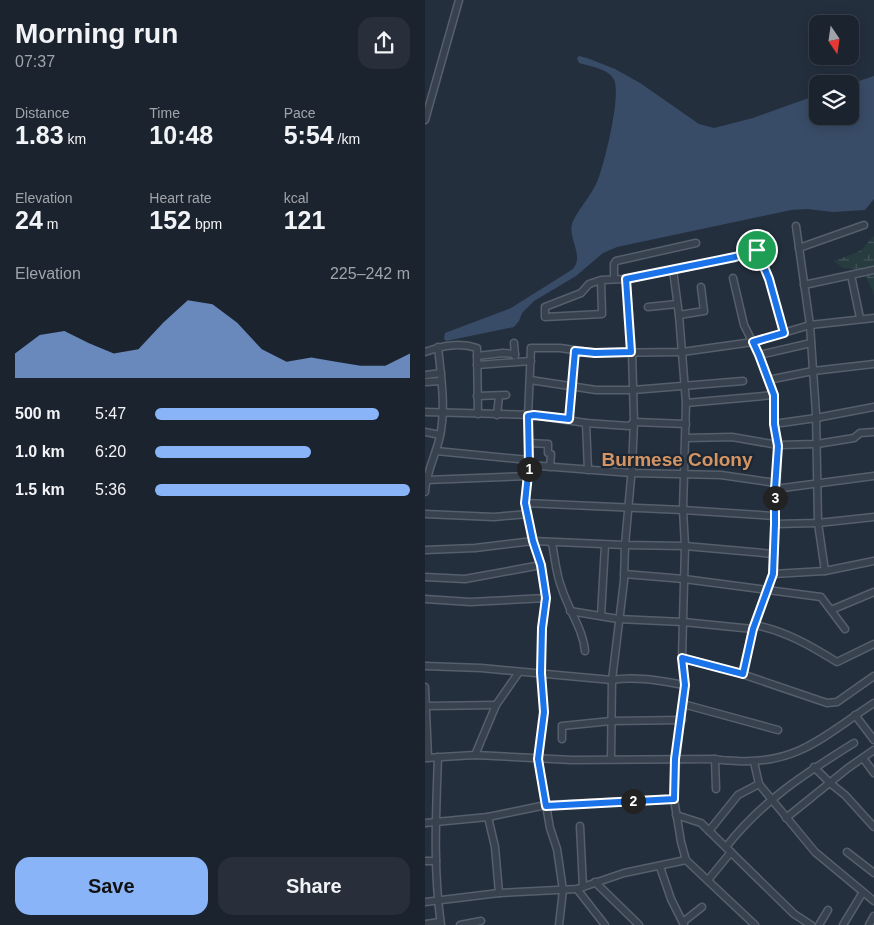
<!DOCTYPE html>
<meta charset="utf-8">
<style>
body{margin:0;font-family:Arial,sans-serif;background:#282f3a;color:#f1f3f6;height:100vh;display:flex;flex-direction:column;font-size:19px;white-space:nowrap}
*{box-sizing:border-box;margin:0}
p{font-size:16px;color:#a0a4aa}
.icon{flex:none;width:28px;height:28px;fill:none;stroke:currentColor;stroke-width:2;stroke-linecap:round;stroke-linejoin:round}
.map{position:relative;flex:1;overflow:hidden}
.details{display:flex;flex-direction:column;background:#1b232e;width:425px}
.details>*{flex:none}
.needle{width:32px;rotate:167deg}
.tools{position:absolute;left:384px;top:15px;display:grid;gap:10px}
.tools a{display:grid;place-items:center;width:50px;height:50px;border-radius:10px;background:#1b232e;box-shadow:0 2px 12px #0003,0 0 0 1px #39404a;font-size:25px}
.pin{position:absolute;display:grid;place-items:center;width:42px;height:42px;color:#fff;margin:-21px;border:2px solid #fff;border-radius:50%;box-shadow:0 1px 5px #0007}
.km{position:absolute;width:25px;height:25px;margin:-12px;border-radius:50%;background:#222;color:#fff;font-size:14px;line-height:25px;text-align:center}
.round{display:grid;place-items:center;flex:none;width:52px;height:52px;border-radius:15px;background:#282f3a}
.headline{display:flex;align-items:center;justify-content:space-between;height:85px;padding:0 15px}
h1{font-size:28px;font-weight:600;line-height:38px}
.stats{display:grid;grid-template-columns:repeat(3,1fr);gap:8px;height:85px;padding:5px 15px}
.stats div{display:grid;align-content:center}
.stats b{font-size:25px;font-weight:600}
.stats small{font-size:14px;font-weight:400}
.stats p{font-size:14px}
.chart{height:140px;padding:10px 15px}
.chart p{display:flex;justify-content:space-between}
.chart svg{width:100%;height:90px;margin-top:5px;fill:#8ab4f8;opacity:.7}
.button{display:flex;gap:10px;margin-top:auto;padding:10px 15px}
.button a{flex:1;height:58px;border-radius:15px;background:#8ab4f8;color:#111;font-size:20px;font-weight:600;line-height:58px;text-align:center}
.button a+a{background:#282f3a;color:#f1f3f6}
ul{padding:0 15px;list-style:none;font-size:16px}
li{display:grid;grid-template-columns:80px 60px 1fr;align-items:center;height:38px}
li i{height:12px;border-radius:6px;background:#8ab4f8}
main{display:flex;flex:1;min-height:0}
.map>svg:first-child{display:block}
.wetland{fill:url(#wetland-marsh)}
.water{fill:#394c67}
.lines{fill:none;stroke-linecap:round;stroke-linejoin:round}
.street-casing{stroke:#565f6c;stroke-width:9}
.street{stroke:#38414e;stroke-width:6}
.route-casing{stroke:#fff;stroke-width:10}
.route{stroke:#1a73e8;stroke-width:6}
.labels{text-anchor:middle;stroke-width:4.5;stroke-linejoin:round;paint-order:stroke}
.neighbourhood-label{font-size:19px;font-weight:bold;fill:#d59563;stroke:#1d2633}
</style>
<main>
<section class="details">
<div class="headline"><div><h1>Morning run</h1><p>07:37</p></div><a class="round"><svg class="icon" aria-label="share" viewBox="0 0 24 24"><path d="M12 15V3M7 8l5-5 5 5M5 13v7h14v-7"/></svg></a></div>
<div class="stats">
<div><p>Distance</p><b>1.83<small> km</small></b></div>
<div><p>Time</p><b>10:48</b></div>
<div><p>Pace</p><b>5:54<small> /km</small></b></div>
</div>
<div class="stats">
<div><p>Elevation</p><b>24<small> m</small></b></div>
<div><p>Heart rate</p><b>152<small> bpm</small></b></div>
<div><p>kcal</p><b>121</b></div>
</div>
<div class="chart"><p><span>Elevation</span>225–242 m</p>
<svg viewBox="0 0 160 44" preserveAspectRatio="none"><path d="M0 44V32L10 23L20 21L30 27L40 32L50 30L60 17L70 6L80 8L90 17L100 30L110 36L120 34L130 36L140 38L150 38L160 32V44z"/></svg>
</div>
<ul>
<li><b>500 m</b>5:47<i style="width:88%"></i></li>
<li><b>1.0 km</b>6:20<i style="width:61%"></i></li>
<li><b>1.5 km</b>5:36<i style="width:100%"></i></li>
</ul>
<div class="button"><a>Save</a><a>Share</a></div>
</section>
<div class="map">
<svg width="449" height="925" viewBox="0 0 449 925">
<defs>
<pattern id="wetland-marsh" width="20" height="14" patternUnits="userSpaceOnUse" patternTransform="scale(1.25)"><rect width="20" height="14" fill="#263c3f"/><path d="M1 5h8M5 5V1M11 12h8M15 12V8" fill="none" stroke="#435659"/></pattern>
</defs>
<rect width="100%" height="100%" fill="#242f3e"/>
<!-- wetland -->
<path class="wetland" d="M449 236V295L438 269 418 268 409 261 435 251Z"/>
<!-- water -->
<path class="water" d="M154 56 162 58 190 69 215 83 274 124 289 128 328 118 392 95V116H425V84L449 76V199L440 210 408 212 382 209 366 210 192 247 178 253 151 276 109 301 97 313 94 321 89 327 21 341 19 339 20 333 86 308 148 269C160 255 141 237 148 221 155 207 166 196 172 182 179 166 198 90 188 78 181 68 164 66 154 63L152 58Z"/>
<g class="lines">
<defs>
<g id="street">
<path d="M0 120 34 0"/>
<path d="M371 226 385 325 391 414 393 523 400 571"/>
<path d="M328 234 344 279 359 333"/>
<path d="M374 248 439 225"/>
<path d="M248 270 254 315 261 403 258 510 260 546 257 658 260 685 251 759 249 799 256 842 261 860 330 925"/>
<path d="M426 275 435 318"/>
<path d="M308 278 319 325 334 355 349 395V424L353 445 348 574 328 629 317 674"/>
<path d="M189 279V264L191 261 271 243"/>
<path d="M176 280 177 314 120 317V307L156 293 164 284 176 280 201 279 248 270 310 257 332 250"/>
<path d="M379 285 449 270"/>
<path d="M223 307 252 304"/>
<path d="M254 315 279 311 276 287"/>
<path d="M89 343 90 356"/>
<path d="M0 352C17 346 34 342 52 348L53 414"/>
<path d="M334 355 386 343"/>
<path d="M52 356 78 353 90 354"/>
<path d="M52 365 106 361"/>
<path d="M0 375 16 373"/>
<path d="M105 380 171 390H208L318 381"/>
<path d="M343 380 388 371 449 364"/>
<path d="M0 382 16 381"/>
<path d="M52 396 81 395"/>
<path d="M261 403 349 395"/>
<path d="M0 412 109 415 161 423 204 426 209 422 261 424"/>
<path d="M72 415 74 396"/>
<path d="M144 419 150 351"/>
<path d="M161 423 163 470"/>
<path d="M349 424 391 418 449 407"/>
<path d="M0 432 15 435"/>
<path d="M261 438 307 437 353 445 392 444 429 438 435 433 449 432"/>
<path d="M104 443 123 444V453L126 454 125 467"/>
<path d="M11 451 104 460"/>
<path d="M104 465 206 473 296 475 351 483"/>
<path d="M1 480 103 476"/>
<path d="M350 489 449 476"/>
<path d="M0 492C1 472 11 455 15 436 21 407 16 376 13 347"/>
<path d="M100 503 258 510 350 516"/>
<path d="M0 514 69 517 103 514"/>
<path d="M350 524 393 523 449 517"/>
<path d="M127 543C130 558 131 575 137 589 144 611 158 629 160 651"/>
<path d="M0 550 50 548 108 541 200 545 260 546 349 554"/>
<path d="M199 574 259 579 396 597 420 629"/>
<path d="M348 574 400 571 449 561"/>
<path d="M0 577 40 579 116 565"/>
<path d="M0 599 45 602 121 598"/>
<path d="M406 610 449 592"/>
<path d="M145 611 193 619 258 622 328 629"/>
<path d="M176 616 180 545"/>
<path d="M330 625C361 631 386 646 412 662L449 644"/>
<path d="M257 658 305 670 402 703 412 702 449 676"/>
<path d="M0 666 56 668 187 680C212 676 235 681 260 685"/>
<path d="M0 687 3 758"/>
<path d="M258 704 353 730"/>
<path d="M1 706 71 705"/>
<path d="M430 715 449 740"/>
<path d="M137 739V726L186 721 257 720"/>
<path d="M50 755 71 705 94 672"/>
<path d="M13 757C11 813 8 869 16 925"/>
<path d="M0 758 50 755 147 760 290 759C298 761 304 760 313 761 374 764 401 734 449 703"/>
<path d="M438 758 449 773"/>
<path d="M186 759 187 680 199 581 200 545 207 467 209 422 207 352 201 279"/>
<path d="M290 759 291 789"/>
<path d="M389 767 405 783 420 795 449 827"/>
<path d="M334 784 390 852 449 901"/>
<path d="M251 815 276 823 369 914 386 925"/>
<path d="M63 817 70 847 74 893"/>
<path d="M361 818 423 768 449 750"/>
<path d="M0 823 63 817 121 805 249 799"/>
<path d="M155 826 158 887"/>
<path d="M284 831 313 795 334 784 329 762"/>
<path d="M301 847C337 801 379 774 429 743"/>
<path d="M422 852 449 873"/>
<path d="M0 861H11"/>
<path d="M235 867 246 899 259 925"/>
<path d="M283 880 306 852"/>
<path d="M170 882 214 925"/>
<path d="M152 889 180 925"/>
<path d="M0 902 74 893 152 889 199 873 261 860"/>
<path d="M258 922 277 907"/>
<path d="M0 924 15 922"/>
<path d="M35 925 56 921"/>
<path d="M134 925 138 890 132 849 125 828 113 759 119 713 116 673 117 628 121 598 116 565 108 541 100 503 104 465 103 416 106 348H135L170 353 257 352 328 342 385 325 449 318"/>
<path d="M394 925 403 910"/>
<path d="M418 925 438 892"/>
<path d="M444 925 449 916"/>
</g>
</defs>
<!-- street casing -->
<use href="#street" class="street-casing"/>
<!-- street -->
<use href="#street" class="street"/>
</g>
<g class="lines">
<defs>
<path id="route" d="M332 250 344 279 359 333 328 342 334 355 349 395V424L353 446 350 489V524L348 574 328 629 318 674 257 658 260 685 250 759 249 799 121 806 113 759 119 712 116 673 117 628 121 598 116 565 108 541 100 503 104 465 103 416 109 415 144 419 150 351 170 353 206 352 201 279 310 257Z"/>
</defs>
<!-- route casing -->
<use href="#route" class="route-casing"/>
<!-- route -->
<use href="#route" class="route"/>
</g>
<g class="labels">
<!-- neighbourhood labels -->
<g class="neighbourhood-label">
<text x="252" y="466">Burmese Colony</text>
</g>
</g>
</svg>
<div class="tools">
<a><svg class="needle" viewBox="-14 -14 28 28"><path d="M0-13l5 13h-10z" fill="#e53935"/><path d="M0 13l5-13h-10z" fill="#a0a4aa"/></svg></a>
<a><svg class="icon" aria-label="layers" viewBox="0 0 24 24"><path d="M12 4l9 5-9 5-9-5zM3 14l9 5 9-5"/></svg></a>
</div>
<div class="pin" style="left:332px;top:250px;background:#1e9e55"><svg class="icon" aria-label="arrive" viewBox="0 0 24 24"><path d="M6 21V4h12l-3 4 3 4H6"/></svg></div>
<b class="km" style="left:104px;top:469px">1</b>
<b class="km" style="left:208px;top:801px">2</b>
<b class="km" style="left:350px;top:498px">3</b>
</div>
</main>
